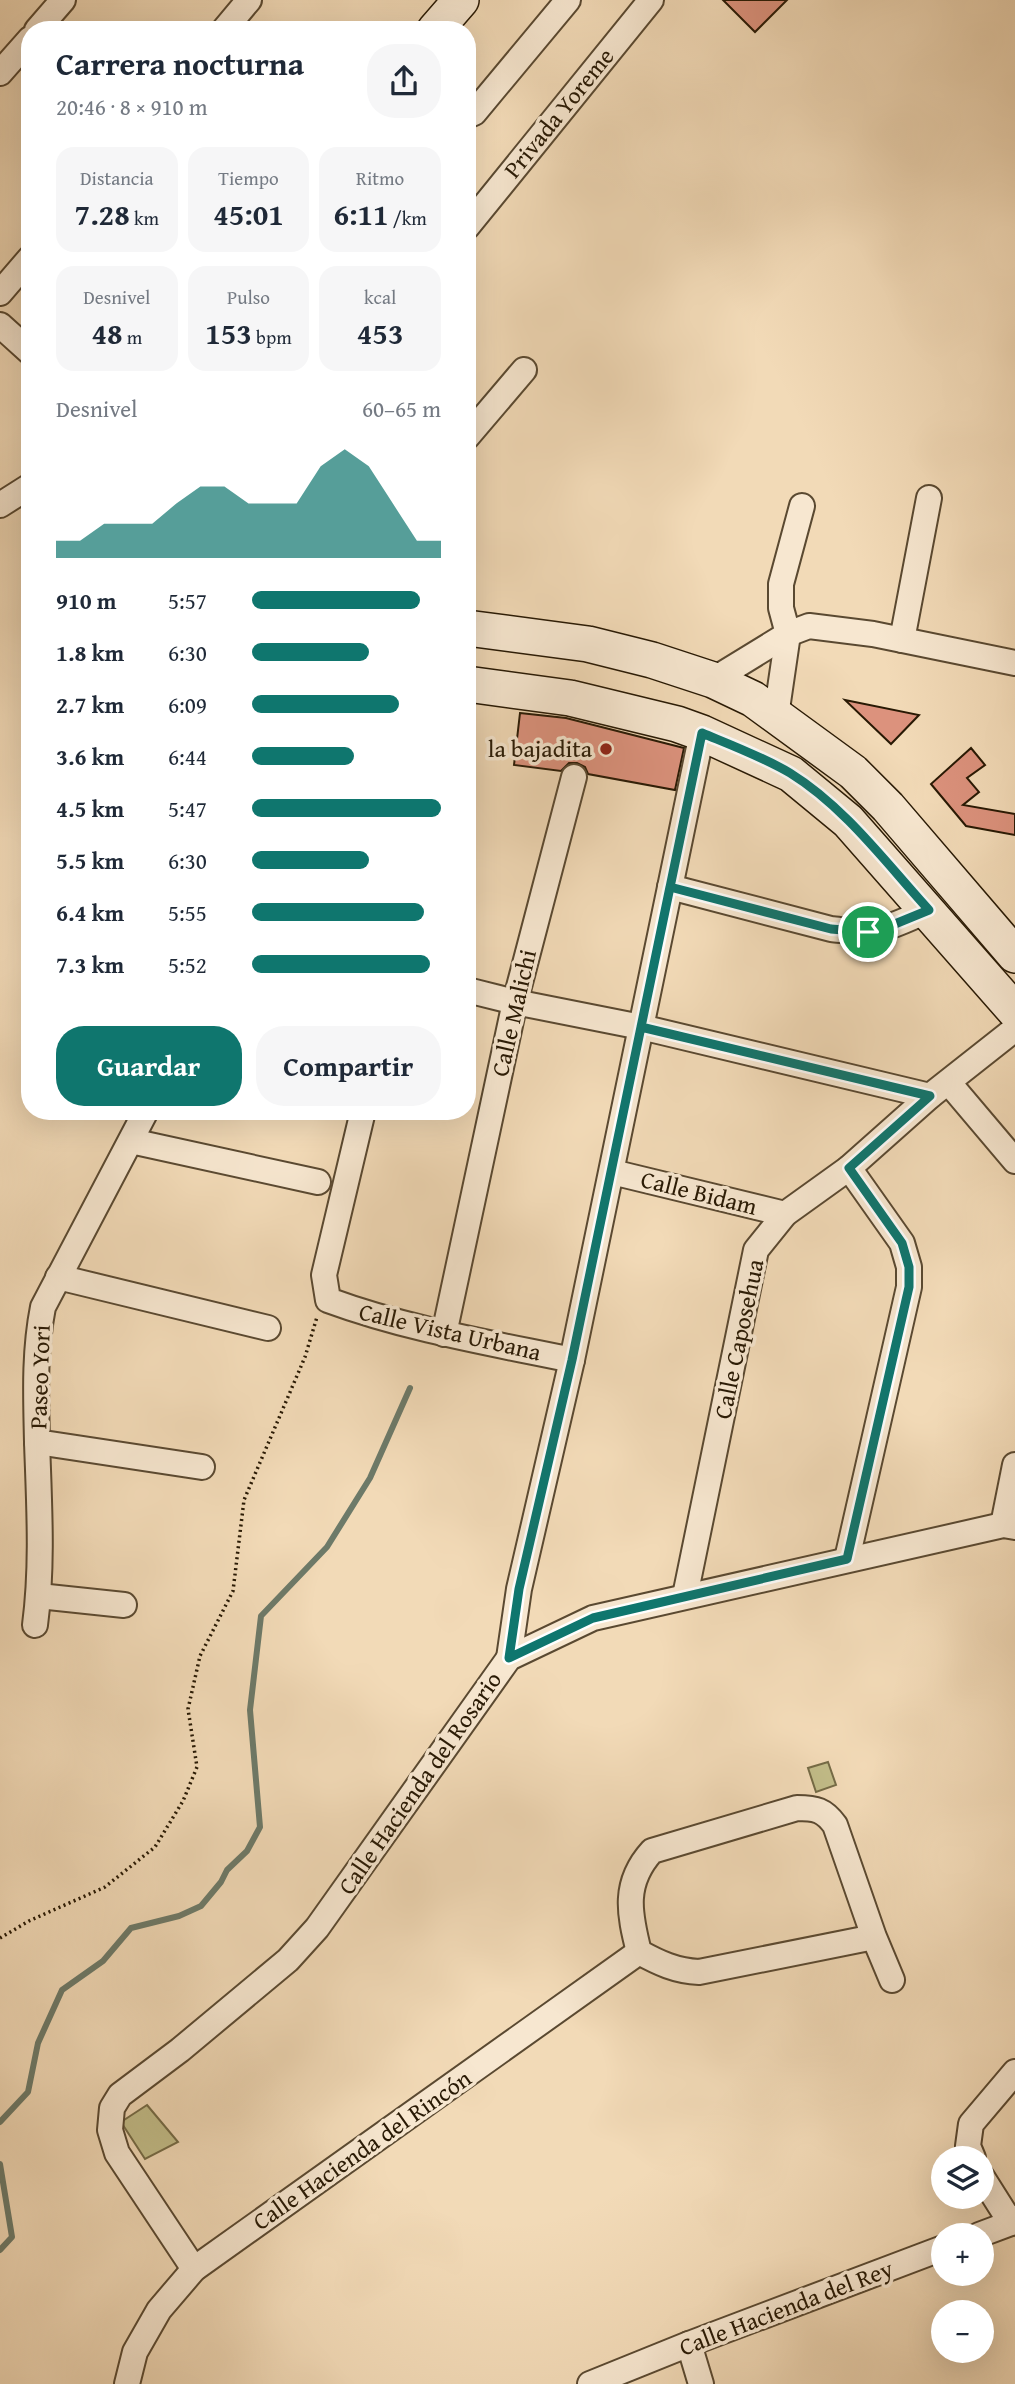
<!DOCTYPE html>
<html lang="es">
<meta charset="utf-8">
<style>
body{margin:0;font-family:"Gentium Book Plus",serif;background:#f6f6f7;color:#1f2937;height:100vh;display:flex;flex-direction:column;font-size:26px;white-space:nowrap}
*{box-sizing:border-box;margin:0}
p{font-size:23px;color:#747a83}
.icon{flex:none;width:38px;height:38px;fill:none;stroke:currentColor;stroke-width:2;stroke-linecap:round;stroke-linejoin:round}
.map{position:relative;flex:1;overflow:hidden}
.panel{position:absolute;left:21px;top:21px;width:455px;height:1099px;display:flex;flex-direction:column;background:#fff;border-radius:28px;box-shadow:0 7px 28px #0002}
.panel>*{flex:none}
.tools{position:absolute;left:931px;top:2146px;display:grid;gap:14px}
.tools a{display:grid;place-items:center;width:63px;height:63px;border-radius:50%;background:#fff;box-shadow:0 7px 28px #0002;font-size:35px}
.pin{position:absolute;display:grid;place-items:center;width:60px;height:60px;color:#fff;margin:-30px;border:4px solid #fff;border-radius:50%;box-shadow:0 2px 7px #0007}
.round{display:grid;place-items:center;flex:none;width:74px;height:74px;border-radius:28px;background:#f6f6f7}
.summary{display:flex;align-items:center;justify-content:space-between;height:119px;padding:0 35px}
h1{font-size:32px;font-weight:800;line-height:52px}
.metrics{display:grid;grid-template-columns:repeat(3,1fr);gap:10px;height:119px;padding:7px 35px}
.metrics div{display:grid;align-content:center;border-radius:18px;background:#f6f6f7;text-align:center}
.metrics b{font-size:30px;font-weight:800}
.metrics small{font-size:19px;font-weight:400}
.metrics p{font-size:19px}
.chart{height:196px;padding:14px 35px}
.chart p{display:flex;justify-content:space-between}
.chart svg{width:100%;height:126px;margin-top:7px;fill:#0f766e;opacity:.7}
.action{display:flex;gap:14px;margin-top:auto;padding:14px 35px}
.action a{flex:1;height:80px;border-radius:28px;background:#0f766e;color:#fff;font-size:28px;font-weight:800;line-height:80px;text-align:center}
.action a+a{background:#f6f6f7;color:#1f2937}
ul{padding:0 35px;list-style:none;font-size:23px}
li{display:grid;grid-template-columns:112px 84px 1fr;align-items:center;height:52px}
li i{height:18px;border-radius:9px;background:#0f766e}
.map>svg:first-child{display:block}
.green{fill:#c2bd89;stroke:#756b46;stroke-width:2}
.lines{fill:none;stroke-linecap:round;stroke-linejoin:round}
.stream{stroke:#6d7a69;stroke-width:6}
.building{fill:#dc927d;stroke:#281904;stroke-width:2}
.street-casing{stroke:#5a4931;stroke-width:28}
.secondary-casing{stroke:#281904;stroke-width:38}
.path{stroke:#281904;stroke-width:3.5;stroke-dasharray:2 3.5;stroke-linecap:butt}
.street{stroke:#f7e7d0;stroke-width:24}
.secondary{stroke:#f7e7d0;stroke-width:35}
.route-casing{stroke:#fff;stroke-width:14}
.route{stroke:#0f766e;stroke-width:9}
.poi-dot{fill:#8f2418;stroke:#f7e7d0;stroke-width:2.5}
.labels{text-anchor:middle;stroke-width:7;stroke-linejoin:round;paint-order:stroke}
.street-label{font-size:24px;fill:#281904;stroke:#f7e7d0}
.poi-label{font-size:24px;fill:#281904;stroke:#f7e7d0;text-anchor:end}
</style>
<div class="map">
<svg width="1015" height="2384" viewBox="0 0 1015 2384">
<rect width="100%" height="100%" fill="#f2dab7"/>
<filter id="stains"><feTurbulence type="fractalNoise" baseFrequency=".00286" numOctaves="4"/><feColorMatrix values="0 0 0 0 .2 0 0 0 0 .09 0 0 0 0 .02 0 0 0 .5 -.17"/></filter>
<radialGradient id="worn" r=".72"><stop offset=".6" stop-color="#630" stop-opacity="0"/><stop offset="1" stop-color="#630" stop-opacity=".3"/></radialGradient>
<!-- green -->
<g class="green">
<path d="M828 1762 836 1785 816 1792 808 1768Z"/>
<path d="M147 2105 178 2142 145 2159 121 2122Z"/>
</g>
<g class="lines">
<!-- stream -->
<g class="stream">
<path d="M0 2122 28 2092 38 2043 62 1990 103 1961 131 1928 179 1916 201 1906 221 1882 227 1870 247 1851 260 1827 250 1710 261 1616 327 1547 370 1478 410 1388"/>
<path d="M0 2164 12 2237 0 2250"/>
</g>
</g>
<!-- building -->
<g class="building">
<path d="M723 0H787L755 32Z"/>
<path d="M845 700 919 715 891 744Z"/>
<path d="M520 713 566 718 684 748 675 790 588 774 585 767 577 763H569L561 771 514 765Z"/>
<path d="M971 748 985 765 967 778 979 792 963 805 1015 814V835L966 826 931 784Z"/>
</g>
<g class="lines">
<defs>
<g id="street">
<path d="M37 30 63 0"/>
<path d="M224 30 249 0"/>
<path d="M0 73 30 39"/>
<path d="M467 116 474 113 568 0"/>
<path d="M467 227 651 0"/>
<path d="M0 293 30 258"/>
<path d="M0 325 30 352"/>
<path d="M467 437 524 370"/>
<path d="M0 505 30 486"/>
<path d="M902 640 929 498"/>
<path d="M713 680 788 634 809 626 873 634 1015 663"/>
<path d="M776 716 788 634 781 608V584L802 506"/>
<path d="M670 887 831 929C843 930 858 933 870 931 891 928 910 918 929 910"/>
<path d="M467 990 515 1002 641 1027 930 1096"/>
<path d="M949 1083 1015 1161"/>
<path d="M363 1111 324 1275 328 1300C407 1329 490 1343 572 1360"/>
<path d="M131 1141 318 1182"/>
<path d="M612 1172 785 1214"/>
<path d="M58 1277 268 1328"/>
<path d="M444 1334 515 1002 574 777"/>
<path d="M37 1442 202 1467"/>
<path d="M1003 1525 1015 1465"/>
<path d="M847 1559 909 1287V1267L902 1243 849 1168"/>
<path d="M39 1596 124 1605"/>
<path d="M685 1596 756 1250 785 1214 849 1168 930 1096 1015 1029"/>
<path d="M35 1625C43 1565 39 1502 37 1442 36 1396 34 1353 43 1307L146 1111"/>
<path d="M509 1658 519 1589 572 1360 702 733"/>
<path d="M874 1937 699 1972C676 1971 659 1963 639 1952 629 1913 623 1883 652 1851L797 1808C816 1808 824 1810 835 1825L874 1937 892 1980"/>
<path d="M973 2158 968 2146 971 2124 1015 2072"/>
<path d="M982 2177 1011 2223"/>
<path d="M979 2235 1011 2223 1015 2218"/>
<path d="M194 2269 117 2153 110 2130 112 2108 120 2095 180 2050 288 1960 317 1928 509 1658 593 1618 1003 1525 1015 1527"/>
<path d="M689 2344 701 2384"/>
<path d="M127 2384 135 2352 159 2310 194 2269 639 1952"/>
<path d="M590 2384 689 2344 943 2248"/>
</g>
<g id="secondary">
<path d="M435 30 461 0"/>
<path d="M467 628 588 644 652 660 713 680 753 699 853 772 888 807 1015 955"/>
<path d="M467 684 570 698 677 724 702 733 791 774 848 821 1015 1011"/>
</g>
</defs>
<!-- street casing -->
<use href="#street" class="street-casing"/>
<!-- secondary casing -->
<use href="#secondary" class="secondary-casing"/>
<!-- path -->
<path class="path" d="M0 1938 29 1921 105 1887 155 1847 183 1801 197 1767 188 1709 200 1656 233 1591 244 1500 305 1357 317 1317"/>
<!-- street -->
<use href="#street" class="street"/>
<!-- secondary -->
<use href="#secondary" class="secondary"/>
</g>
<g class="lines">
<defs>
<path id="route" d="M868 932 831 929 670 887 572 1360 519 1589 509 1658 593 1618 847 1559 909 1287V1267L902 1243 849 1168 930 1096 641 1027 702 733C731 745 763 757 790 773 845 807 886 863 929 910L890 926 868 932"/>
</defs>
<!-- route casing -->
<use href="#route" class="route-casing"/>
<!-- route -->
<use href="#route" class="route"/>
</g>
<!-- markers -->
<circle class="poi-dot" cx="606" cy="749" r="7"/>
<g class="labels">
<!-- street labels -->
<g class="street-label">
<text transform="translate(559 113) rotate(-51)" y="8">Privada Yoreme</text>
<text transform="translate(514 1013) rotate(-77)" y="8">Calle Malichi</text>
<text transform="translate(699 1193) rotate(14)" y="8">Calle Bidam</text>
<text transform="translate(450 1332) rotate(13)" y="8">Calle Vista Urbana</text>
<text transform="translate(739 1339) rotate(-78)" y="8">Calle Caposehua</text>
<text transform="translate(40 1377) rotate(-88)" y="8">Paseo Yori</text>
<text transform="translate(420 1783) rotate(-55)" y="8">Calle Hacienda del Rosario</text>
<text transform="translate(362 2150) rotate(-35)" y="8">Calle Hacienda del Rincón</text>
<text transform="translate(786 2308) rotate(-21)" y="8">Calle Hacienda del Rey</text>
</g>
<!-- poi labels -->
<g class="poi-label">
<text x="592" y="757">la bajadita</text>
</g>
</g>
<rect width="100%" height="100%" filter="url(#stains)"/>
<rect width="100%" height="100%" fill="url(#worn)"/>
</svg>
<div class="tools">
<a><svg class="icon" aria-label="layers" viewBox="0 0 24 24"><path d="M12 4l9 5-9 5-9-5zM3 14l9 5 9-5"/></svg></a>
<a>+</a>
<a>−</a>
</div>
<div class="pin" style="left:868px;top:932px;background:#1e9e55"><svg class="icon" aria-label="arrive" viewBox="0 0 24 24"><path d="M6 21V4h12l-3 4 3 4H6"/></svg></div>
<section class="panel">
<div class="summary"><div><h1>Carrera nocturna</h1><p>20:46 · 8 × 910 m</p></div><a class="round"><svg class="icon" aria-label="share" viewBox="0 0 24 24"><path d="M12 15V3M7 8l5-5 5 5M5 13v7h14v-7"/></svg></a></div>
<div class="metrics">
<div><p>Distancia</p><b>7.28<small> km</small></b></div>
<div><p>Tiempo</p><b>45:01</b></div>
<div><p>Ritmo</p><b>6:11<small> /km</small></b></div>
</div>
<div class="metrics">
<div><p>Desnivel</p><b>48<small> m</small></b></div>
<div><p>Pulso</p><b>153<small> bpm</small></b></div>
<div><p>kcal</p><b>453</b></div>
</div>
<div class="chart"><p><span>Desnivel</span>60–65 m</p>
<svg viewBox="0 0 160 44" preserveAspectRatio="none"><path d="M0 44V38L10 38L20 32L30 32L40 32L50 25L60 19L70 19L80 25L90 25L100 25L110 12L120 6L130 12L140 25L150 38L160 38V44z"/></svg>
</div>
<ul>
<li><b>910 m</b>5:57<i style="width:89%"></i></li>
<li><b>1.8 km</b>6:30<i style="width:62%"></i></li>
<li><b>2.7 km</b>6:09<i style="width:78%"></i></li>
<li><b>3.6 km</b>6:44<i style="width:54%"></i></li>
<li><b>4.5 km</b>5:47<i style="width:100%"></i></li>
<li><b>5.5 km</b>6:30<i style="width:62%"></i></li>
<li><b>6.4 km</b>5:55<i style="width:91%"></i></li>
<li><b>7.3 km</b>5:52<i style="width:94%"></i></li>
</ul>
<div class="action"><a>Guardar</a><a>Compartir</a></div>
</section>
</div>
